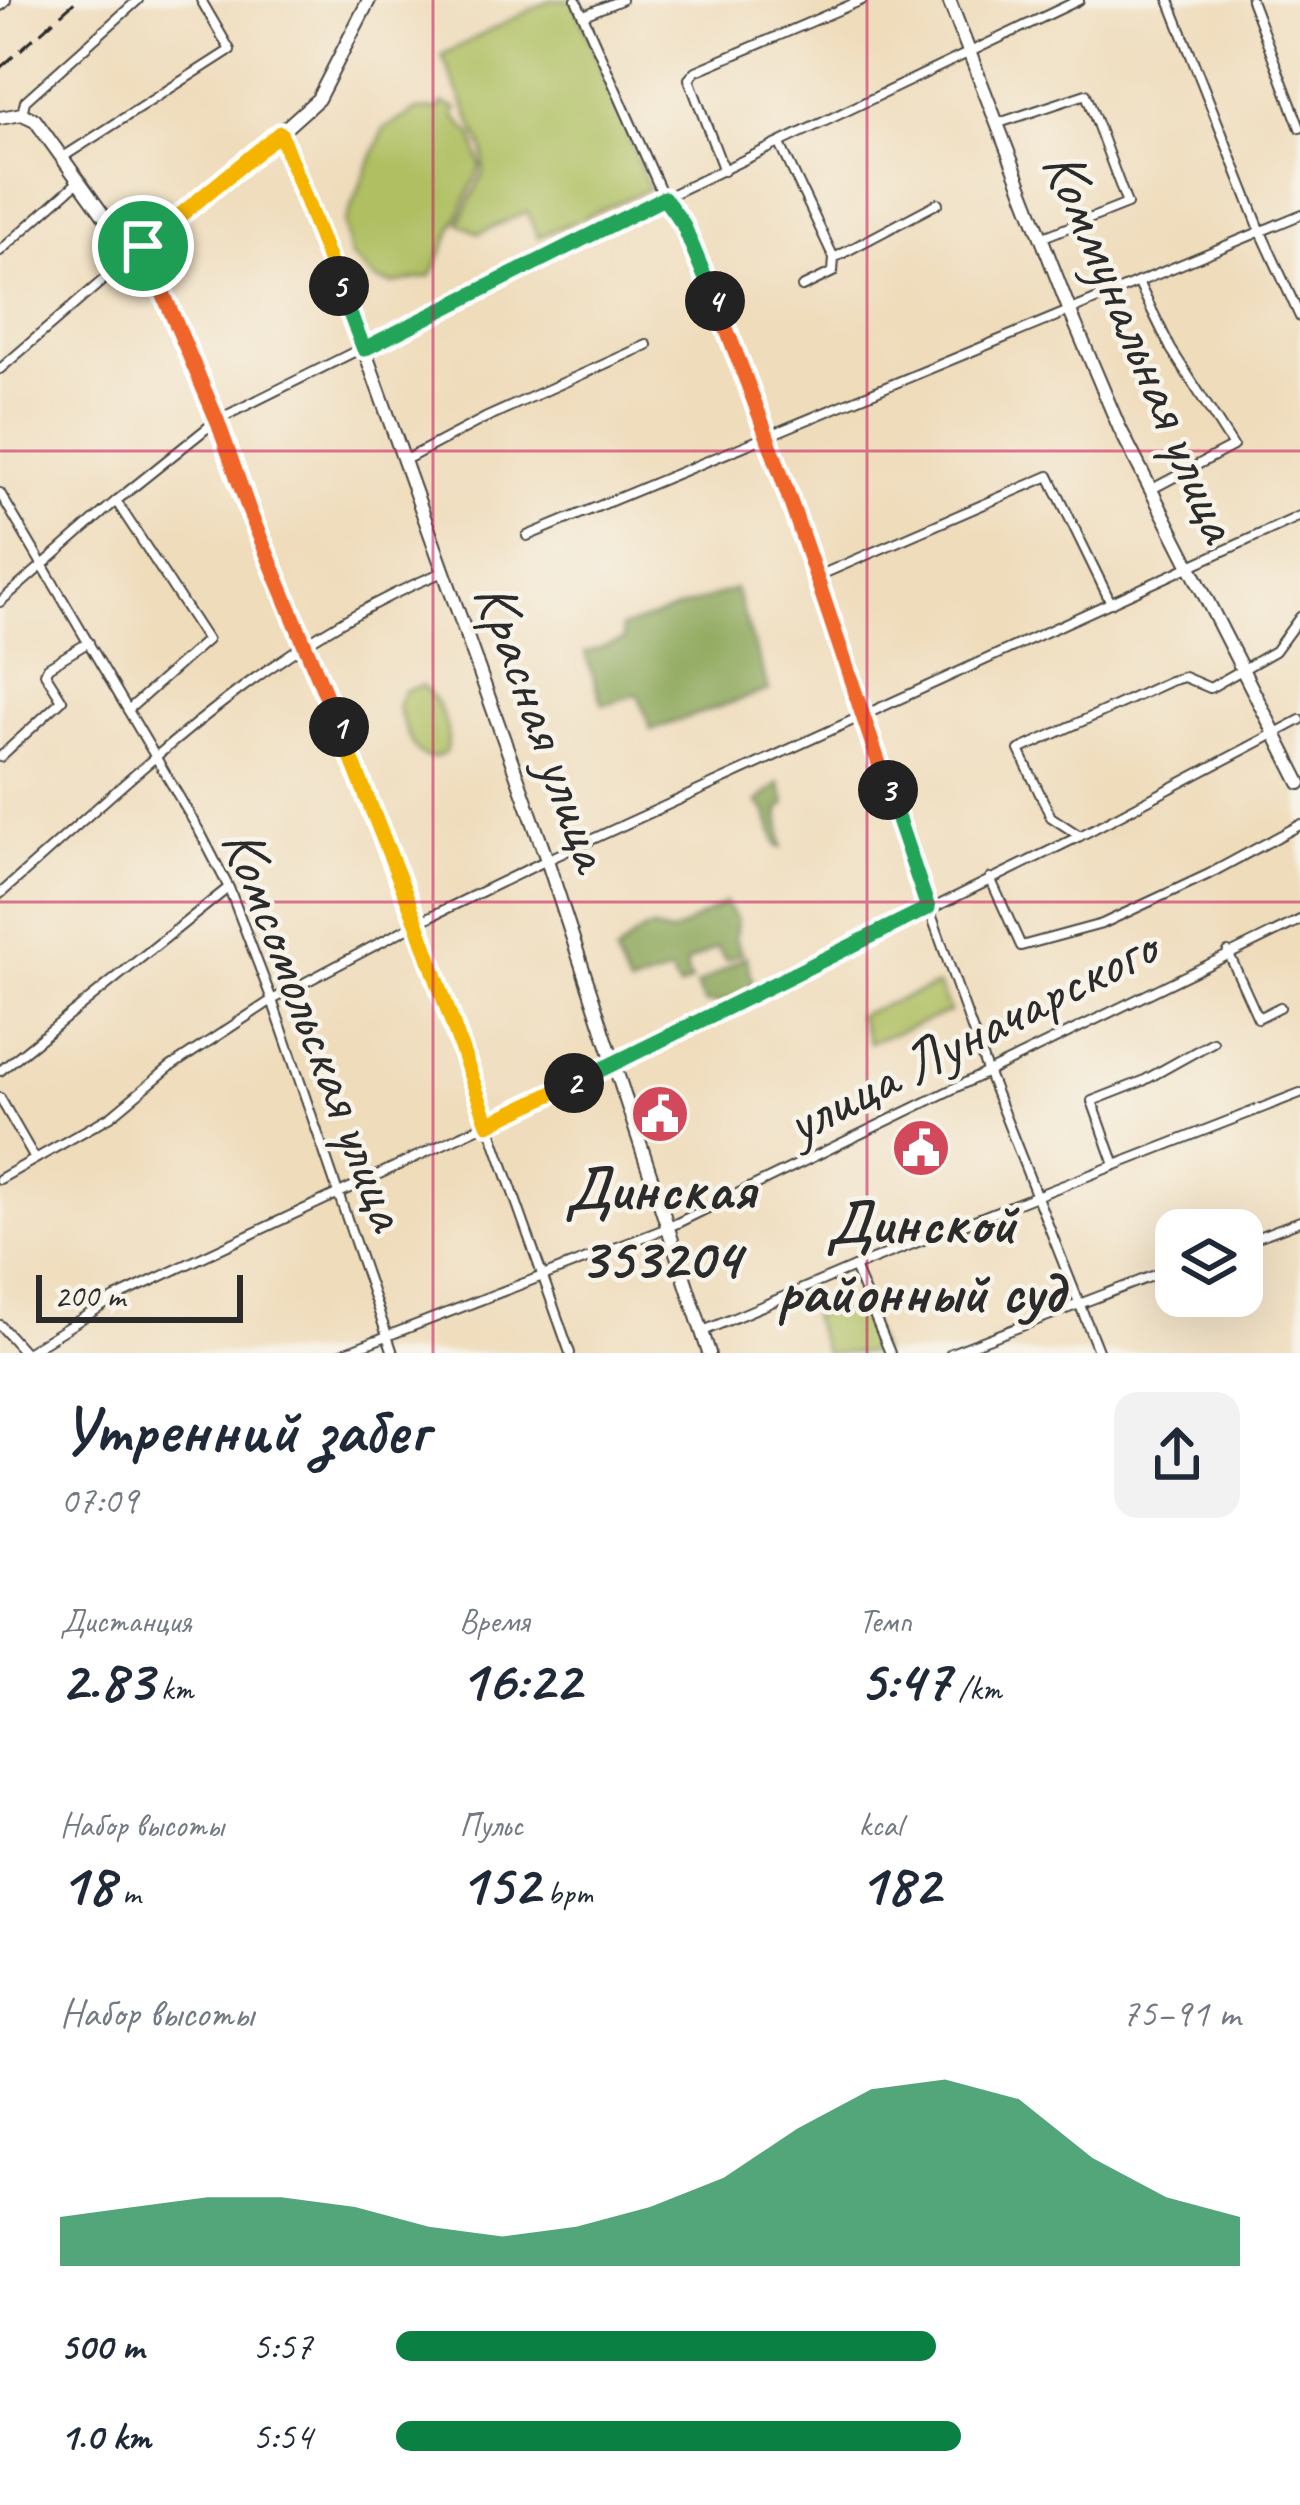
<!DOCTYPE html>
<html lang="ru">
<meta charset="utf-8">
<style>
body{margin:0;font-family:Caveat,sans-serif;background:#f2f2f3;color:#1f2937;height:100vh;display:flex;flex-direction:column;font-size:45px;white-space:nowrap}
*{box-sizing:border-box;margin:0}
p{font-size:39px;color:#747a83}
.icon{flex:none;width:66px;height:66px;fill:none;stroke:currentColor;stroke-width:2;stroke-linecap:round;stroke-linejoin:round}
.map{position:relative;height:1353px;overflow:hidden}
.drawer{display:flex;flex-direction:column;background:#fff;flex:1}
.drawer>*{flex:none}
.buttons{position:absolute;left:1155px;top:1209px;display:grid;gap:24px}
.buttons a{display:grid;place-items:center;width:108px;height:108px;border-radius:24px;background:#fff;box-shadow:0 12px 48px #0002;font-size:60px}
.scale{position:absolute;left:36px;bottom:30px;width:207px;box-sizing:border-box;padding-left:12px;border:6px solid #2b2b2b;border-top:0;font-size:33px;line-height:42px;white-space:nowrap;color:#2b2b2b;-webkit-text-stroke:9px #f7f3e8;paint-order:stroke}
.pin{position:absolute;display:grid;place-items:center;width:102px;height:102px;color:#fff;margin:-51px;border:6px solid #fff;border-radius:50%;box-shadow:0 3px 12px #0007}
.km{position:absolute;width:60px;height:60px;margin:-30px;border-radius:50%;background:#222;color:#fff;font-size:33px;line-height:60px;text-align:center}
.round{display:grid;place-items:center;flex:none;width:126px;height:126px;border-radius:24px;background:#f2f2f3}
.summary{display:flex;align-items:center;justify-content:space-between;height:204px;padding:0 60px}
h1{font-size:66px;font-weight:800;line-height:90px}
.stats{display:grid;grid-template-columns:repeat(3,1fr);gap:18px;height:204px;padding:12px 60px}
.stats div{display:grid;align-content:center}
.stats b{font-size:60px;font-weight:800}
.stats small{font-size:33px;font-weight:400}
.stats p{font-size:33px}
.chart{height:336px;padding:24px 60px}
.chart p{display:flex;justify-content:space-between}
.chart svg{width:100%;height:216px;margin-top:12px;fill:#0b8043;opacity:.7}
ul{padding:0 60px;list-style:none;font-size:39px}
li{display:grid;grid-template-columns:192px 144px 1fr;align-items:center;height:90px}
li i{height:30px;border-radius:15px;background:#0b8043}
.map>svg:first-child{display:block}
.green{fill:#afbf62;stroke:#6d7546;stroke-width:3}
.forest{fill:#8ba658;stroke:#5b6842;stroke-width:3}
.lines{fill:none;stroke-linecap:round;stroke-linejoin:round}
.street-casing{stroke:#484641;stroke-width:12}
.secondary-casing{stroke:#484641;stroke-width:16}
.primary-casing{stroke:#484641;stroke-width:16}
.street{stroke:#fff;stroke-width:8}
.secondary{stroke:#fff;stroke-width:12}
.primary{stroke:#fff;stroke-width:12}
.rail{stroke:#2b2b2b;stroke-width:3;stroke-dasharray:18 9;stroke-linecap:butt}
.split-1-casing{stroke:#fff;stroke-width:24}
.split-2-casing{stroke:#fff;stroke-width:24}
.split-3-casing{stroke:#fff;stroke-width:24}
.split-4-casing{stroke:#fff;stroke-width:24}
.split-5-casing{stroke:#fff;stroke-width:24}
.split-6-casing{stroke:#fff;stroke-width:24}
.split-1{stroke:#f0652b;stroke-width:15}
.split-2{stroke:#f5b400;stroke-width:15}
.split-3{stroke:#22a559;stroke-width:15}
.split-4{stroke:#f0652b;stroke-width:15}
.split-5{stroke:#22a559;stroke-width:15}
.split-6{stroke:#f5b400;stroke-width:15}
.grid{fill:none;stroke:#c2185b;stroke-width:3;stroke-opacity:0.55}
.labels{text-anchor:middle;stroke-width:9;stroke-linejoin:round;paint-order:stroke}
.street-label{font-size:60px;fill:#2b2b2b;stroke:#f7f3e8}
.poi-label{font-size:60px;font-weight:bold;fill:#2b2b2b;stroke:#f7f3e8}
</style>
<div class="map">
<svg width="1300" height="1353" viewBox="0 0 1300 1353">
<rect width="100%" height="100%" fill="#f7f3e8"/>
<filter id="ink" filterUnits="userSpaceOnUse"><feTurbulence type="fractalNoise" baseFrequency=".00833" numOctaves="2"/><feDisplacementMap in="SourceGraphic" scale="24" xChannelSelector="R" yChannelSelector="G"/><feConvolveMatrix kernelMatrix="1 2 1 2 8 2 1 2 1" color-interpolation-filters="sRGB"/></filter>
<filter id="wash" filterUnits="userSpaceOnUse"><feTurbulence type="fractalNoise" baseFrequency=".004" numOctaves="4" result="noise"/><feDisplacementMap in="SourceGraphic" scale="48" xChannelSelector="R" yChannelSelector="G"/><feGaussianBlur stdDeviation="2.7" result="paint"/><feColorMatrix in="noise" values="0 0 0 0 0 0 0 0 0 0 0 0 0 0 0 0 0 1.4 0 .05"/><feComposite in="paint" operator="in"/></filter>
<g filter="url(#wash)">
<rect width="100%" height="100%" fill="#efdcbb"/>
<!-- green -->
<g class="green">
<path d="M550 0H574L649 189 538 237 527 212 479 233 459 223 484 172V151L442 55Z"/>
<path d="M442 103 457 109 454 116 473 136 481 166 431 276 393 284 376 280 350 256 344 224 384 129 417 110 439 109Z"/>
<path d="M422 686C438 698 453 732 446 752 415 773 406 730 398 707L403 691Z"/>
<path d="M938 985 950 1012 869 1043 858 1015Z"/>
<path d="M859 1296 881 1353H825L811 1315Z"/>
</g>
<!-- forest -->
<g class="forest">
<path d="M735 589 769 690 651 730 638 694 603 705 585 653 624 640 621 628Z"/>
<path d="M779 783 786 804 779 809 782 848 777 846 766 812 757 802Z"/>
<path d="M725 903 737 920 735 939 742 953 726 960 717 947 687 963V972L692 981 679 988 670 972 629 987 615 955C625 946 640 927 654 929 660 930 665 933 672 933Z"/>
<path d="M746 956 754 985 724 1002 705 1003 696 986Z"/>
</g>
</g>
<g filter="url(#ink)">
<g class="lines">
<defs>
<g id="street">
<path d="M576 0 664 198 683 224 769 433 818 576 848 681 987 1071 1099 1353"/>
<path d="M1169 0 1261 232 1300 317"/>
<path d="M1251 0 1300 128"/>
<path d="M584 15 621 0"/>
<path d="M22 114 25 101 138 0"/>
<path d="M999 123 1086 94 1127 204 1041 238"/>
<path d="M780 144 834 258 938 203"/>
<path d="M63 157 230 50 201 0"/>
<path d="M724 171 689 79 696 71 862 0"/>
<path d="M143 246 217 420 250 513 417 923 570 1353"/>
<path d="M0 251 79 181"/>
<path d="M1138 282 1171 349 1233 446 1152 489"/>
<path d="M802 287 833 272 834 258"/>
<path d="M0 369 132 255"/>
<path d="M405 460 485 418 647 345"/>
<path d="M0 493 201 834 229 888 272 1000 393 1353"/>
<path d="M116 501 207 640 128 710"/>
<path d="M527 536 1300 215"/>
<path d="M818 576 1049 476 1111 603"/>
<path d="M0 602 116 501 217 420 664 198 1079 0"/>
<path d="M0 757 62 700 45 673 48 667 89 642"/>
<path d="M1080 836 1051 817 1019 750 1170 681 1184 677 1210 688 1275 651 1300 617"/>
<path d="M990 878 1021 946 1102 924 1209 874 1300 825"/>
<path d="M0 894C139 772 268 643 443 572"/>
<path d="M1228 952 1258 1018 1280 1007"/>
<path d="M0 1071 228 888"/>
<path d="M0 1098 35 1159"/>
<path d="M1115 1165 1092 1101 1143 1081 1213 1042"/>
<path d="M0 1179 111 1116 170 1067 272 1000 417 923 547 860 1300 516"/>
<path d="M1242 1243 1300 1221"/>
<path d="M854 1267 890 1353"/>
<path d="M0 1325 25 1353"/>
<path d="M701 1332 854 1267 1300 1093"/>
<path d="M26 1353 115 1298 612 1065 1080 836 1300 720"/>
<path d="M343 1353 667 1228 1300 920"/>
<path d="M951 1353 1176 1267"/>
</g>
<g id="secondary">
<path d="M949 0 1069 309 1119 427 1300 783"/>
<path d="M280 133 318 99 369 0"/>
</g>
<g id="primary">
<path d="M0 4 4 0"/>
<path d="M0 118 22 114 35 120 132 255 280 133 364 349 547 860 709 1353"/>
</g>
</defs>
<!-- street casing -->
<use href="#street" class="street-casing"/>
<!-- secondary casing -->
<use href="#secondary" class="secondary-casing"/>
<!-- primary casing -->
<use href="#primary" class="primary-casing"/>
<!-- street -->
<use href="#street" class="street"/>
<!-- secondary -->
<use href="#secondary" class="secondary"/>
<!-- primary -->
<use href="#primary" class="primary"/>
<!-- rail -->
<path class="rail" d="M0 68 77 0"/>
</g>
</g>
<g class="lines" filter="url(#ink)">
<defs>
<path id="split-1" d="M143 246 217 420 250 513 339 727"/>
<path id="split-2" d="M339 727 417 923 488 1124 574 1083"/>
<path id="split-3" d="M574 1083 928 908 888 790"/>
<path id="split-4" d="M715 301C781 462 832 626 888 790"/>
<path id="split-5" d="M339 286 364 349 664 198 683 224 715 301"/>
<path id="split-6" d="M143 246 280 133 339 286"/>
</defs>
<!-- split-1 casing -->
<use href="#split-1" class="split-1-casing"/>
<!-- split-2 casing -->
<use href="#split-2" class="split-2-casing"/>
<!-- split-3 casing -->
<use href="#split-3" class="split-3-casing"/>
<!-- split-4 casing -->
<use href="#split-4" class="split-4-casing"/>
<!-- split-5 casing -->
<use href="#split-5" class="split-5-casing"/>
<!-- split-6 casing -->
<use href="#split-6" class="split-6-casing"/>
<!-- split-1 -->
<use href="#split-1" class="split-1"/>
<!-- split-2 -->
<use href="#split-2" class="split-2"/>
<!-- split-3 -->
<use href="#split-3" class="split-3"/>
<!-- split-4 -->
<use href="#split-4" class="split-4"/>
<!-- split-5 -->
<use href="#split-5" class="split-5"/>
<!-- split-6 -->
<use href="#split-6" class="split-6"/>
</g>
<!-- grid -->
<path class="grid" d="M433 0V1353M867 0V1353M0 451H1300M0 902H1300"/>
<!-- icons -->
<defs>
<symbol id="civic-disc" viewBox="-11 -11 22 22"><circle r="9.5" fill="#d1495b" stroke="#f7f3e8"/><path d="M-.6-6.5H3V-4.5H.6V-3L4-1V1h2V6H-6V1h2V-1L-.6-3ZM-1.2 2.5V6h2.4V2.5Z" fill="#fff"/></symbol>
</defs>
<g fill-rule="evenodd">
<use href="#civic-disc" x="627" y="1081" width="66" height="66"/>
<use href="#civic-disc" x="888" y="1115" width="66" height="66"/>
</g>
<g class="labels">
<!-- street labels -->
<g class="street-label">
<text transform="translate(1143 345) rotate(67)" y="21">Коммунальная улица</text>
<text transform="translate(545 725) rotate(70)" y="21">Красная улица</text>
<text transform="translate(317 1028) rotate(69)" y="21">Комсомольская улица</text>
<text transform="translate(970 1034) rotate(-27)" y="21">улица Луначарского</text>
</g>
<!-- poi labels -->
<g class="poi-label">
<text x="660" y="1209">Динская<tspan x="660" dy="69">353204</tspan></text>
<text x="921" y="1243">Динской<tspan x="921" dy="69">районный суд</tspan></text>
</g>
</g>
</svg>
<div class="buttons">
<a><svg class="icon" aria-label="layers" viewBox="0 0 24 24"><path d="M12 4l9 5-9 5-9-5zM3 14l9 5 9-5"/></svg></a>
</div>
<div class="scale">200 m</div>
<div class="pin" style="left:143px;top:246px;background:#1e9e55"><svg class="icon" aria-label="arrive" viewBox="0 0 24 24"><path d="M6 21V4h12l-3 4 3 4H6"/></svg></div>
<b class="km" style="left:339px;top:727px">1</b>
<b class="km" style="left:574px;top:1083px">2</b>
<b class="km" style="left:888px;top:790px">3</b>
<b class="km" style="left:715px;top:301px">4</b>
<b class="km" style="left:339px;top:286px">5</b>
</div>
<section class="drawer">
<div class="summary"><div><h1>Утренний забег</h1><p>07:09</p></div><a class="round"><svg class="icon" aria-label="share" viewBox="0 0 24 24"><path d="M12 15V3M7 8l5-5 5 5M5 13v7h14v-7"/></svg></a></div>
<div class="stats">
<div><p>Дистанция</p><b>2.83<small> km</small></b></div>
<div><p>Время</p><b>16:22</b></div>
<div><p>Темп</p><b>5:47<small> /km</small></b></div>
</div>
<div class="stats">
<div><p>Набор высоты</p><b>18<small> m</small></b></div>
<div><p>Пульс</p><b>152<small> bpm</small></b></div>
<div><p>kcal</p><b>182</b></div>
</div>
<div class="chart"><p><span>Набор высоты</span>75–91 m</p>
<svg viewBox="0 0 160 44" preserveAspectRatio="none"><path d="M0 44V34L10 32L20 30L30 30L40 32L50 36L60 38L70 36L80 32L90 26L100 16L110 8L120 6L130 10L140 22L150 30L160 34V44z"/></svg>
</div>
<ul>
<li><b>500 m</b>5:57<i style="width:64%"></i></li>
<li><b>1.0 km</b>5:54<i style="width:67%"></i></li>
</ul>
</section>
